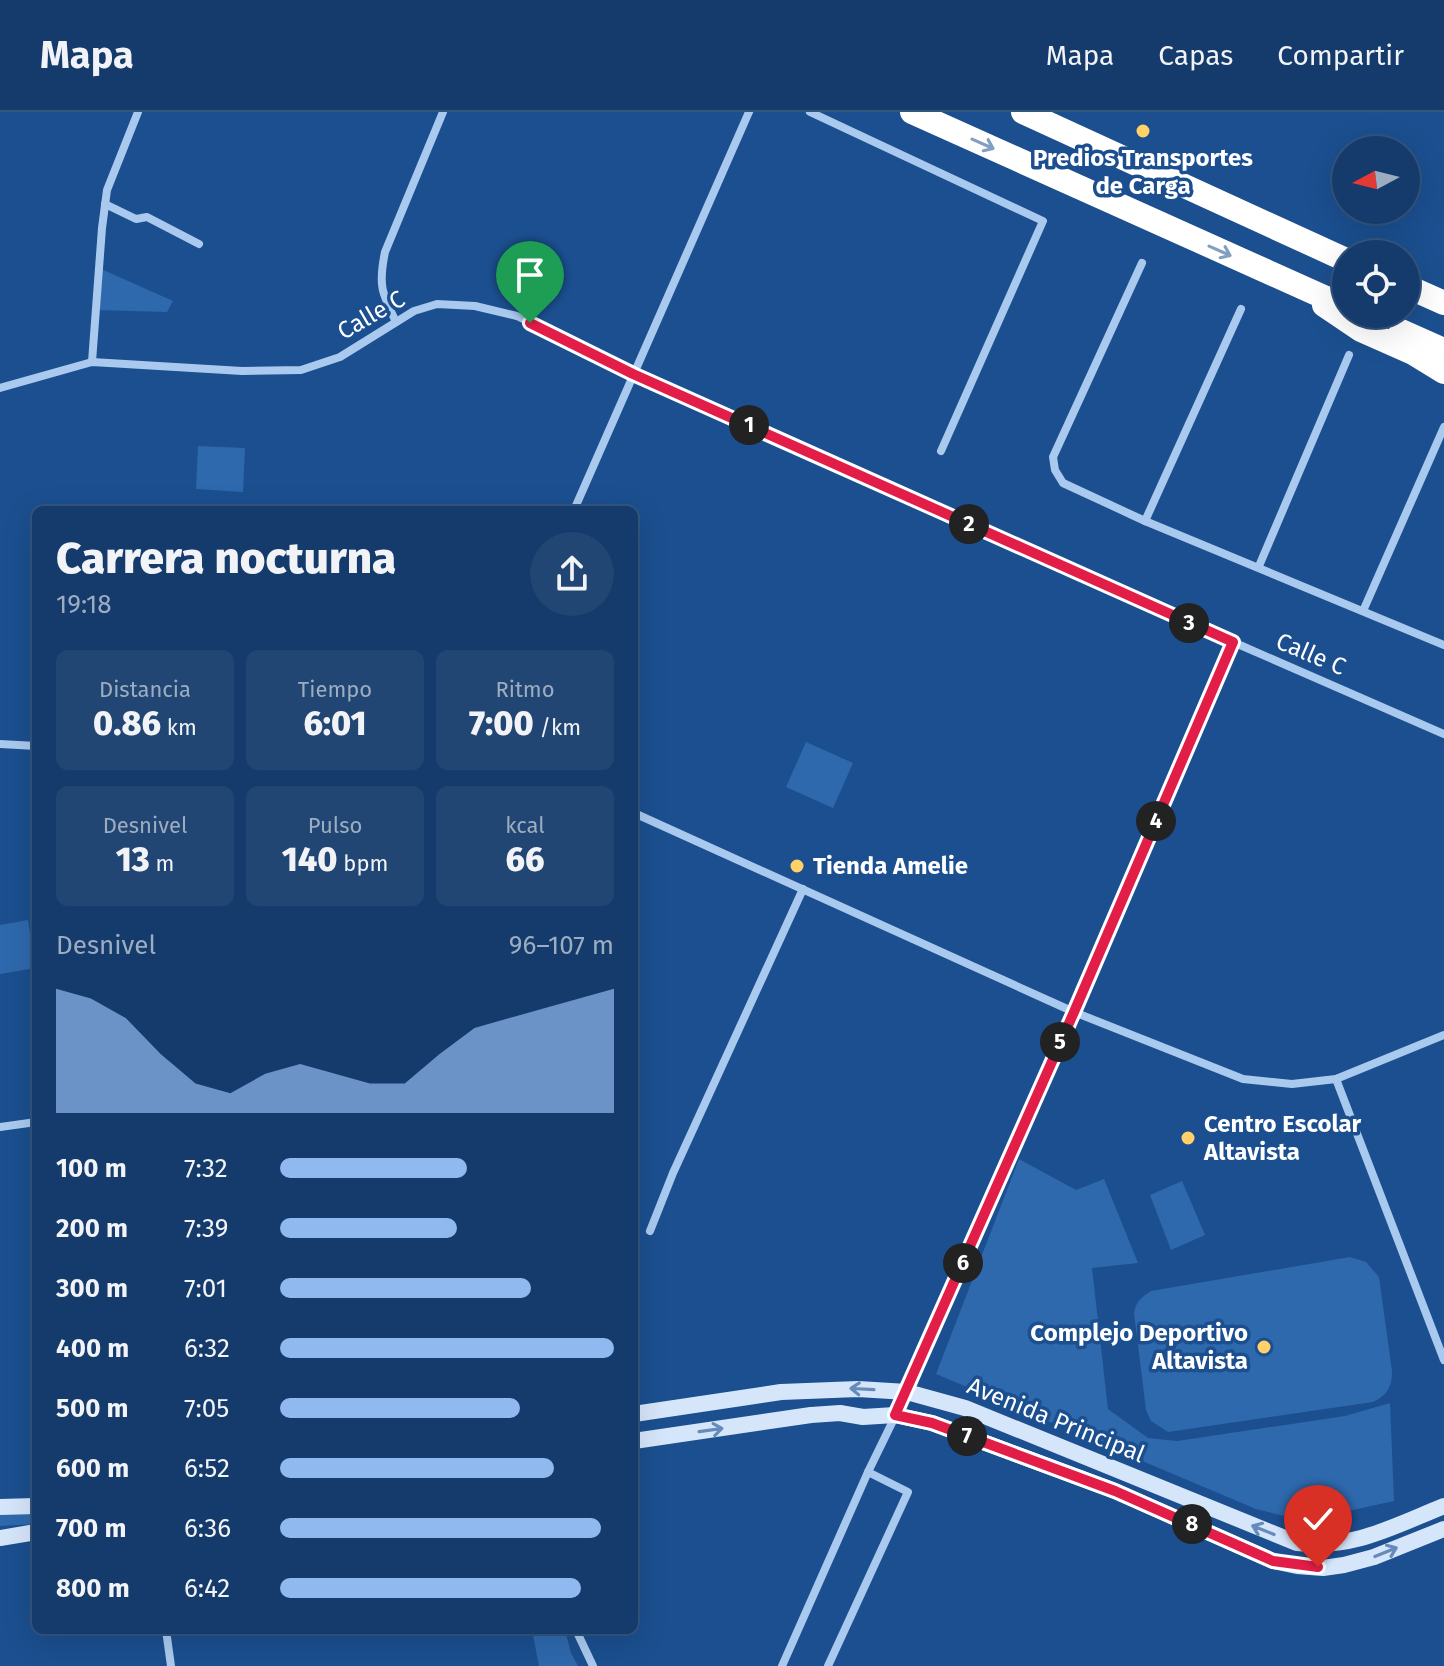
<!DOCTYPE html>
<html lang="es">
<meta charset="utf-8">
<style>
body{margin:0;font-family:"Fira Sans",sans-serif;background:#214673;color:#f1f3f6;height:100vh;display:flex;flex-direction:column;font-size:30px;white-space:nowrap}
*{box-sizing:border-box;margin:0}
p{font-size:26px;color:#9dadc1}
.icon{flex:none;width:44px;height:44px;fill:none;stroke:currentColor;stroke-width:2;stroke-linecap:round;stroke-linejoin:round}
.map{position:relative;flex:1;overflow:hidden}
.drawer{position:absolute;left:32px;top:394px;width:606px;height:1128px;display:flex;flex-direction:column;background:#143b6b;border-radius:12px;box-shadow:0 8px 32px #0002,0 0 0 2px #33557e}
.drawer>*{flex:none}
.needle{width:52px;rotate:263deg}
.fabs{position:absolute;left:1332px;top:24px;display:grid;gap:16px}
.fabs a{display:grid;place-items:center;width:88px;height:88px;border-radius:50%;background:#143b6b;box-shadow:0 8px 32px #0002,0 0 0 2px #33557e;font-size:40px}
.pin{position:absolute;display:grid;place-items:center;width:68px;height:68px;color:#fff;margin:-82px -34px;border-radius:50% 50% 50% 0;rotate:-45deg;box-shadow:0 0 8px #0007}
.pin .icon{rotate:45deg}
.km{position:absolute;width:40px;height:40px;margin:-20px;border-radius:50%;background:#222;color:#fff;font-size:22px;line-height:40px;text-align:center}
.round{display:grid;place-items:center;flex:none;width:84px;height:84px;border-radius:42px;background:#214673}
.summary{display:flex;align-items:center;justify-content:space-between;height:136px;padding:0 24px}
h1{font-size:44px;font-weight:800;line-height:60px}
.metrics{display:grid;grid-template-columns:repeat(3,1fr);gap:12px;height:136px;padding:8px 24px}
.metrics div{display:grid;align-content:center;border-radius:12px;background:#214673;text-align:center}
.metrics b{font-size:34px;font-weight:800}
.metrics small{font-size:22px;font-weight:400}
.metrics p{font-size:22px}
.chart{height:224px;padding:16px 24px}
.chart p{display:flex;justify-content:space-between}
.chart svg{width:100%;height:144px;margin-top:8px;fill:#90b9f0;opacity:.7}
ul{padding:0 24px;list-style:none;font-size:26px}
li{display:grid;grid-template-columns:128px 96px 1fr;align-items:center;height:60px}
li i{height:20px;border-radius:10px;background:#90b9f0}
header{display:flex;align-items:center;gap:48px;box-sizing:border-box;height:112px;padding:0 40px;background:#143b6b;border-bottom:2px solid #33557e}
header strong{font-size:38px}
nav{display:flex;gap:44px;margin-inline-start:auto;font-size:28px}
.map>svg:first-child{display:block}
.green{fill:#2e69ad}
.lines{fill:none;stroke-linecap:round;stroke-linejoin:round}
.street{stroke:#a9c9ee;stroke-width:8}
.secondary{stroke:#d6e6fa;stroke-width:16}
.highway{stroke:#fff;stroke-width:24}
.oneway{stroke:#829ec1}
.oneway2{stroke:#668bba}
.route-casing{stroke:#fff;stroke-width:16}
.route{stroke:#e11d48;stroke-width:10}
.poi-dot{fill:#ffd166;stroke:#1b4f8f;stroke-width:3}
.labels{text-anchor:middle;stroke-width:7;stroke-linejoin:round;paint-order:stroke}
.poi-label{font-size:24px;font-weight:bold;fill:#fff;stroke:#1b4f8f;text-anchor:start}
.street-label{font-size:24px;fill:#fff;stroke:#1b4f8f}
</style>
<header>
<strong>Mapa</strong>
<nav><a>Mapa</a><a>Capas</a><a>Compartir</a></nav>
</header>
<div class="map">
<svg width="1444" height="1554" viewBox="0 0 1444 1554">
<rect width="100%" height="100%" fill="#1b4f8f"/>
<!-- green -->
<g class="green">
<path d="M99 156 173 189 167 200 96 198Z"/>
<path d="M198 334 245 336 243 380 196 377Z"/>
<path d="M806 630 853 651 833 696 786 675Z"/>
<path d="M28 808 35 856 0 862V813Z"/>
<path d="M1019 1047 1076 1078 1104 1067 1138 1151 1092 1156 1108 1297 1148 1326 1177 1329 1345 1304 1390 1291 1394 1389 1303 1409 1256 1397 936 1262Z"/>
<path d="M1182 1069 1205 1123 1171 1138 1150 1083Z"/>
<path d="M1350 1145 1366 1150 1379 1165 1392 1259C1392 1274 1388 1283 1373 1290L1168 1320 1151 1309 1146 1298 1134 1201C1136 1189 1142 1185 1151 1179Z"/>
<path d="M36 1400V1412L0 1414V1402Z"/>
<path d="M532 1518H565L571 1541 578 1554H539Z"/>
</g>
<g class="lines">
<!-- street -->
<g class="street">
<path d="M810 0 1043 109 941 339"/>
<path d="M105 92 136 107 147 105 199 132"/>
<path d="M1142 151 1053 345 1055 358 1063 371 1145 409 1444 533"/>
<path d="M396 210C382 181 378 174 385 140L443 0"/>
<path d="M92 250 102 116 107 78 138 0"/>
<path d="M0 276 92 250 242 259 301 258 340 245 414 199 437 192 475 194 517 204 633 262 1233 530 1444 622"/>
<path d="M574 398 749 0"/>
<path d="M1145 409 1241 197"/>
<path d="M1259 454 1349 243"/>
<path d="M1363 499 1444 315"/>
<path d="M0 632 36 634"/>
<path d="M634 701 1074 900 1243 967 1292 972 1336 967 1444 923"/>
<path d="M1336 967 1444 1248"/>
<path d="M0 1015 36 1010"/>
<path d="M650 1119 673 1061 803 777"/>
<path d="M166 1518 171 1554"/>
<path d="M576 1518 593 1554"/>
<path d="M782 1554 868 1360 907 1280 1233 530"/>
<path d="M828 1554 908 1380 868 1360"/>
</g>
<!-- secondary -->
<g class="secondary">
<path d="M634 1302 781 1280 858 1277 907 1280 965 1296 1297 1431C1354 1437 1392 1415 1444 1394"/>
<path d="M634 1329 811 1303 840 1301 863 1305 895 1303 932 1311 1115 1379 1273 1449 1297 1454 1323 1456 1344 1453 1374 1445 1444 1417"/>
<path d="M0 1395 36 1394"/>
<path d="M0 1426 36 1420"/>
</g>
<!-- highway -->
<g class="highway">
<path d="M912 0 1346 195"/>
<path d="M1023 0 1346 148"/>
<path d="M1406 174 1444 191"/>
<path d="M1324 193 1361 218 1413 241 1444 260"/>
<path d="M1401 219 1444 238"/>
</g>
</g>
<!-- one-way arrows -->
<defs><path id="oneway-shaft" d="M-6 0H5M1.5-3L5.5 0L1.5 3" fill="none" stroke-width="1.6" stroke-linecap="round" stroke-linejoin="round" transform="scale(2)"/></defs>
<g class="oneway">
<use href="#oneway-shaft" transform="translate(983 32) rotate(24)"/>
<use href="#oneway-shaft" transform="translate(1220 139) rotate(24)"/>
</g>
<g class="oneway2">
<use href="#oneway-shaft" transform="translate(862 1277) rotate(-177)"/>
<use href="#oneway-shaft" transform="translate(711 1318) rotate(-8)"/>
<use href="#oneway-shaft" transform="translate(1263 1418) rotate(-158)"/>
<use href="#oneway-shaft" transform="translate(1386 1440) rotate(-22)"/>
</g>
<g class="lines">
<defs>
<path id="route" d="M530 211 633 262 1233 530 1074 900 895 1303 932 1311 1115 1379 1273 1449 1318 1455"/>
</defs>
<!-- route casing -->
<use href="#route" class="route-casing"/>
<!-- route -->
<use href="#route" class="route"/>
</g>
<!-- markers -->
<g class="poi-dot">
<circle cx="1143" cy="19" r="8"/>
<circle cx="797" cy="754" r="8"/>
<circle cx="1188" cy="1026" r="8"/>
<circle cx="1264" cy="1235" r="8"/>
</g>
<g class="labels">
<!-- poi labels -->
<g class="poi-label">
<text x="1143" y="54" text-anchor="middle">Predios Transportes<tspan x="1143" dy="28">de Carga</tspan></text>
<text x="813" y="762">Tienda Amelie</text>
<text x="1204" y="1020">Centro Escolar<tspan x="1204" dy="28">Altavista</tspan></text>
<text x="1248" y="1229" text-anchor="end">Complejo Deportivo<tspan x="1248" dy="28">Altavista</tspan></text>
</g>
<!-- street labels -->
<g class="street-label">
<text transform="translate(371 203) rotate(-30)" y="8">Calle C</text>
<text transform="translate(1311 542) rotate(23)" y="8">Calle C</text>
<text transform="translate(1056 1308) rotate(22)" y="8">Avenida Principal</text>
</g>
</g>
</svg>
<div class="fabs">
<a><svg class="needle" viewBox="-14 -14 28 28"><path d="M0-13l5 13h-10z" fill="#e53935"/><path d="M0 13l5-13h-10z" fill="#9dadc1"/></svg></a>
<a><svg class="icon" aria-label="locate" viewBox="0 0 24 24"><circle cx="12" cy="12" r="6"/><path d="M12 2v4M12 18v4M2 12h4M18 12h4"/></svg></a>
</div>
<div class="pin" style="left:530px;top:211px;background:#1e9e55"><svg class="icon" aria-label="arrive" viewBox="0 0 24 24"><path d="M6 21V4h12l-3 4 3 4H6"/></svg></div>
<div class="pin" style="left:1318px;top:1455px;background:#d93025"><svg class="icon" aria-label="check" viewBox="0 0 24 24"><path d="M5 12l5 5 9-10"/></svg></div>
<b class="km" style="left:749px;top:313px">1</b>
<b class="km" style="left:969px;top:412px">2</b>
<b class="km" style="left:1189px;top:511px">3</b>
<b class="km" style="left:1156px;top:709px">4</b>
<b class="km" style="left:1060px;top:930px">5</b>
<b class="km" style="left:963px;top:1151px">6</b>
<b class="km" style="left:967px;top:1324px">7</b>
<b class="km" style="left:1192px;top:1412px">8</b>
<section class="drawer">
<div class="summary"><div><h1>Carrera nocturna</h1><p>19:18</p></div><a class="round"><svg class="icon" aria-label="share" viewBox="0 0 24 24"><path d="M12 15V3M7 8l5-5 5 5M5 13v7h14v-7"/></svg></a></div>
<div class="metrics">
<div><p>Distancia</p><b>0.86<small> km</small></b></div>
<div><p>Tiempo</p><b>6:01</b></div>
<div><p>Ritmo</p><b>7:00<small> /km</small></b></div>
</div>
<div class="metrics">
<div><p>Desnivel</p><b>13<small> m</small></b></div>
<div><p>Pulso</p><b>140<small> bpm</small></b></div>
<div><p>kcal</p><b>66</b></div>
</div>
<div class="chart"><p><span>Desnivel</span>96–107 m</p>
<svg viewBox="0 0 160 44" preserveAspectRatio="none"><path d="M0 44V6L10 9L20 15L30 26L40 35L50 38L60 32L70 29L80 32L90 35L100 35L110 26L120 18L130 15L140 12L150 9L160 6V44z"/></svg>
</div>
<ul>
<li><b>100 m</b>7:32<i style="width:56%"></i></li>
<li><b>200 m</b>7:39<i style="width:53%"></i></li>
<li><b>300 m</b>7:01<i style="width:75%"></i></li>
<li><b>400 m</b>6:32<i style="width:100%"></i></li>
<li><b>500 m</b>7:05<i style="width:72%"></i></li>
<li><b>600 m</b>6:52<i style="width:82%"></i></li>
<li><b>700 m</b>6:36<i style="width:96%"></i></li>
<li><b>800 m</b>6:42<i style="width:90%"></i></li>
</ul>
</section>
</div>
